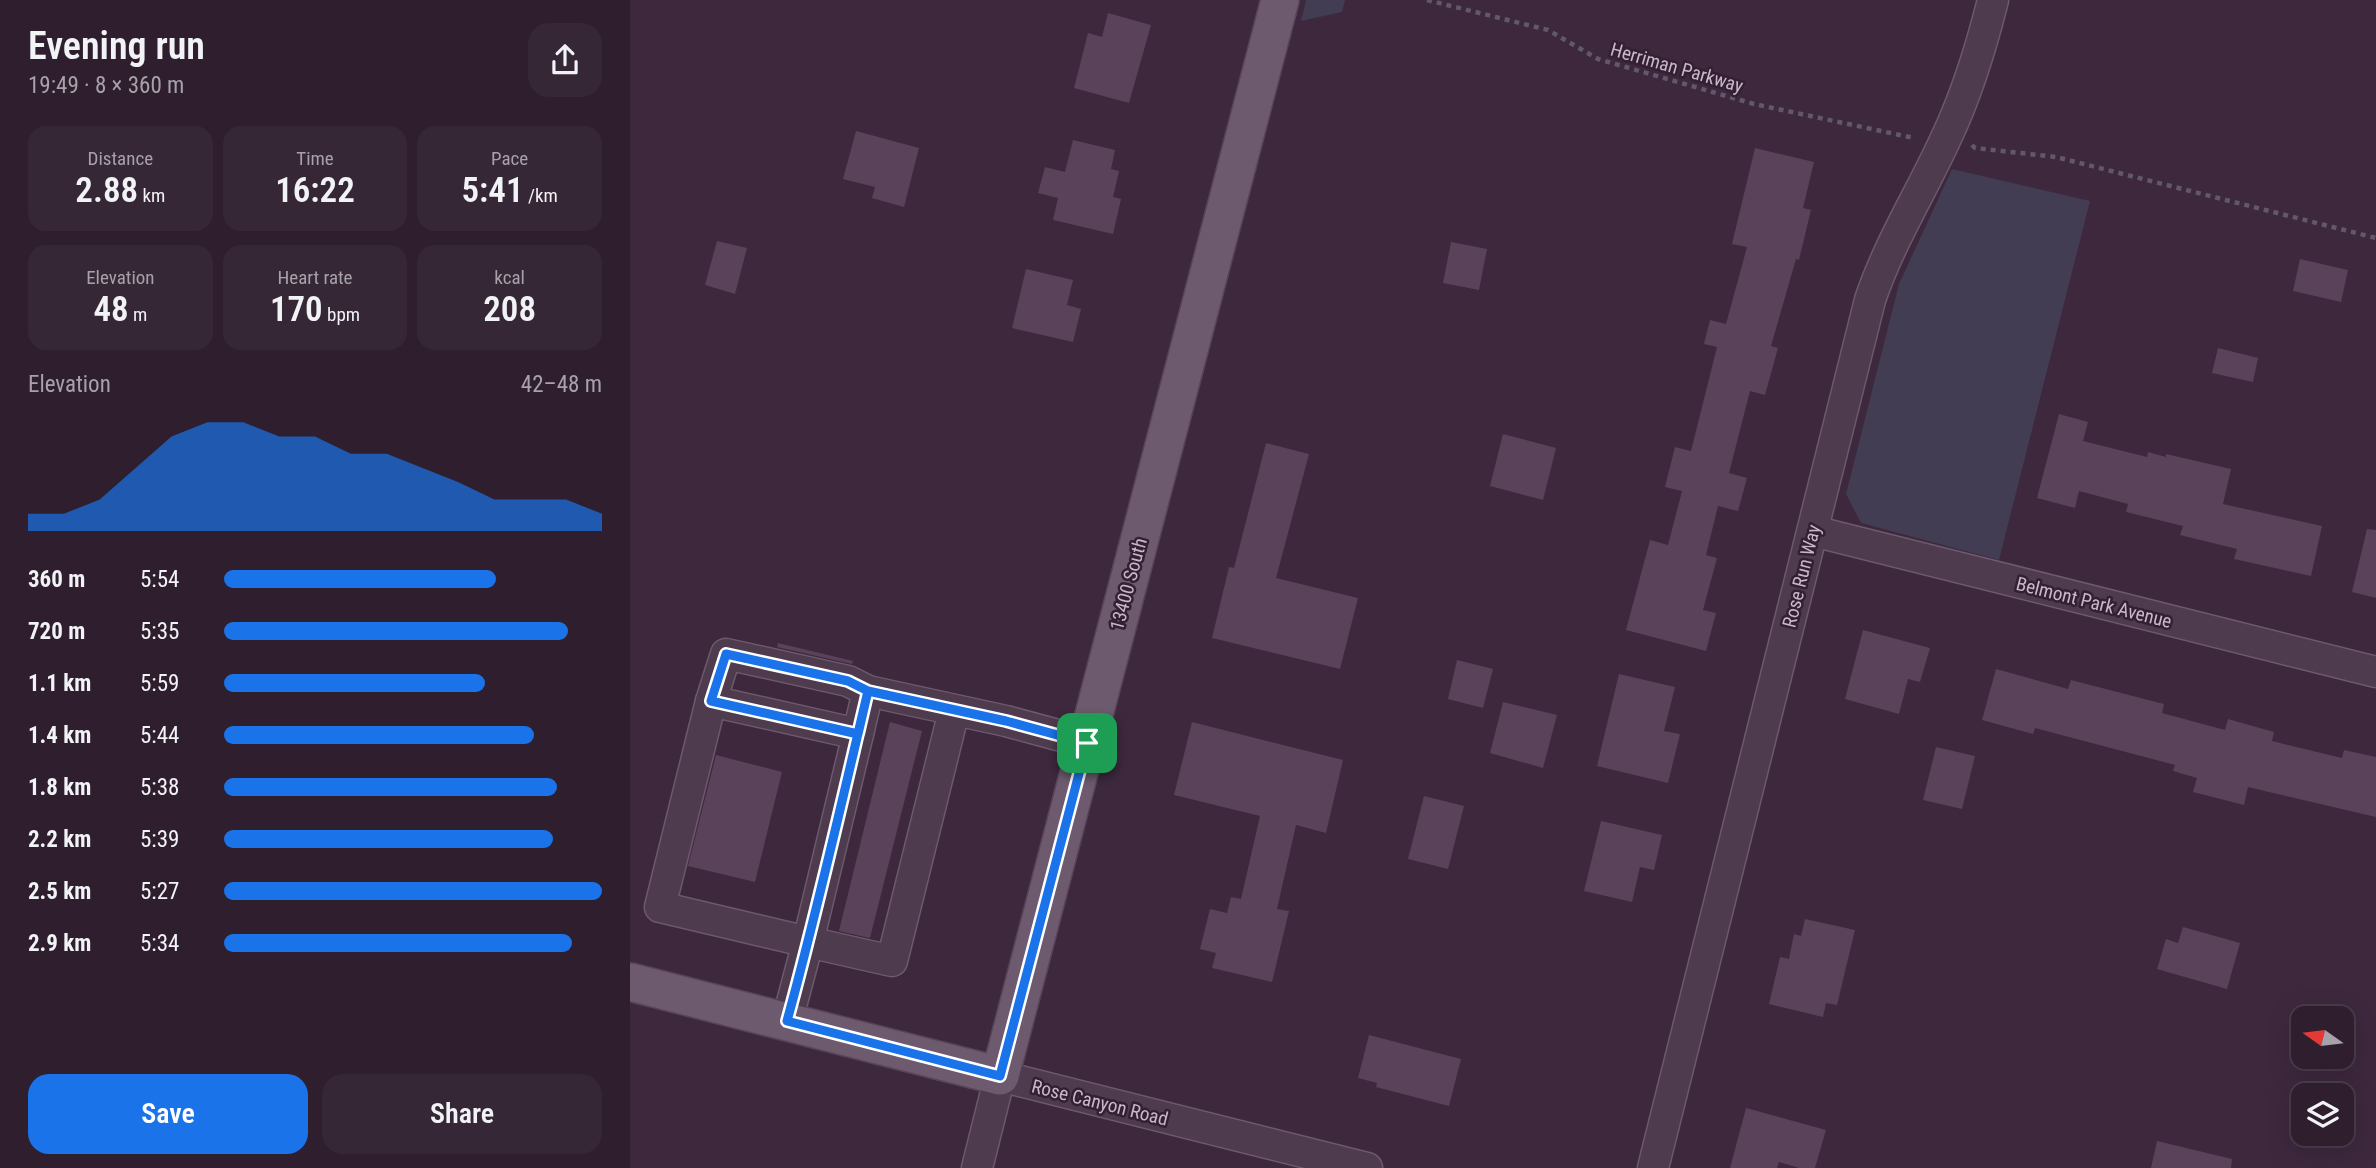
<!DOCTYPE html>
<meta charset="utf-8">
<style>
body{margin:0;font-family:"Roboto Condensed",sans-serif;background:#362736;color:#f1f3f6;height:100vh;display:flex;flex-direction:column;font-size:26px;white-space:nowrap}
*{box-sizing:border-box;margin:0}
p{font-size:23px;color:#a7a2aa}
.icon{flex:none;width:38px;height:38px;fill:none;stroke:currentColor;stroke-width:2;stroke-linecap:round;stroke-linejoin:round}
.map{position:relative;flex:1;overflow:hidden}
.panel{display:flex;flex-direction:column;background:#2e1e2e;width:630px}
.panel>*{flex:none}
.needle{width:46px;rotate:284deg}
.controls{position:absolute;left:1661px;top:1006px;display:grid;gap:14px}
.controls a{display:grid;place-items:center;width:63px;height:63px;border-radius:14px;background:#2e1e2e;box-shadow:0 7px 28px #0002,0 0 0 2px #493c4a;font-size:35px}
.pin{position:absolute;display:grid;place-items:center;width:60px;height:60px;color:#fff;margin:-30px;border-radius:14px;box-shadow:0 4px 10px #0006}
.round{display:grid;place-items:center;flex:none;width:74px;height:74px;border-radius:21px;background:#362736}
.summary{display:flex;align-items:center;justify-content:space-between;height:119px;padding:0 28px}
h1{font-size:38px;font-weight:600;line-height:52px}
.metrics{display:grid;grid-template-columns:repeat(3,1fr);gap:10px;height:119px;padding:7px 28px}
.metrics div{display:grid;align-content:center;border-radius:18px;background:#362736;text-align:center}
.metrics b{font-size:35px;font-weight:600}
.metrics small{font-size:19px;font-weight:400}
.metrics p{font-size:19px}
.chart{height:196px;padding:14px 28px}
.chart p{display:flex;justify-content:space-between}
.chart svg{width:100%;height:126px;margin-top:7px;fill:#1a73e8;opacity:.7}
.cta{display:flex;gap:14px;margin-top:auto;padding:14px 28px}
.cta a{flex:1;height:80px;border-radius:21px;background:#1a73e8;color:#fff;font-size:28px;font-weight:600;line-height:80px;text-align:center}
.cta a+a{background:#362736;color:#f1f3f6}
ul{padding:0 28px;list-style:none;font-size:23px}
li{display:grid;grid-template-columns:112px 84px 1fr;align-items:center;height:52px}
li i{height:18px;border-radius:9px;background:#1a73e8}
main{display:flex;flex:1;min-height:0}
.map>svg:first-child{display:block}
.green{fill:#423d52}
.building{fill:#5a425b}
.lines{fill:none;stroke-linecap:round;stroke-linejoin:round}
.minor-casing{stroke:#6c5a6c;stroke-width:33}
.major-casing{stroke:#574557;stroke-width:40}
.path{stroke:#62586c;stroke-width:4.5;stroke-dasharray:5 5;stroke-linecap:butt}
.minor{stroke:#4e3c4e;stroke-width:30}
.major{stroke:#6d5a6e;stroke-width:37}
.route-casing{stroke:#fff;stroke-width:14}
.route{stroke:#1a73e8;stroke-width:9}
.labels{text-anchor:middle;stroke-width:5;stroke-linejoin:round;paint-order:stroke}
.street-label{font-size:19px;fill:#c9b8c9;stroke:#332133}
</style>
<main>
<section class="panel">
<div class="summary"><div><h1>Evening run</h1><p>19:49 · 8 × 360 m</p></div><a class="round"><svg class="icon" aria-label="share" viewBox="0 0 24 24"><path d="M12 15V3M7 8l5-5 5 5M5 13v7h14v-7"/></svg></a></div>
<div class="metrics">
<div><p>Distance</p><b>2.88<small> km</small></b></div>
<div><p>Time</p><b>16:22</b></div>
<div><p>Pace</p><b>5:41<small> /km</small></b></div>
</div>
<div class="metrics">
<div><p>Elevation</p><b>48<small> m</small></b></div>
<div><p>Heart rate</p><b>170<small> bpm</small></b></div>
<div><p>kcal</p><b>208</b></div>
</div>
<div class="chart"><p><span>Elevation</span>42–48 m</p>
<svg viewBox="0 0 160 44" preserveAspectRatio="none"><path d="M0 44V38L10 38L20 33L30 22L40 11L50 6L60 6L70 11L80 11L90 17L100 17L110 22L120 27L130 33L140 33L150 33L160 38V44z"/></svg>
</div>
<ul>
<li><b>360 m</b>5:54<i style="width:72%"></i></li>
<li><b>720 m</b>5:35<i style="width:91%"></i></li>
<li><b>1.1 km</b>5:59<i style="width:69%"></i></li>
<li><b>1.4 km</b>5:44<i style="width:82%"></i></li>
<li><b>1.8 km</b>5:38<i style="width:88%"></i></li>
<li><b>2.2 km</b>5:39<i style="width:87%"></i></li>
<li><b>2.5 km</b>5:27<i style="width:100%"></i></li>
<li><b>2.9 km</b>5:34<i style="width:92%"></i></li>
</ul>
<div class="cta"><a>Save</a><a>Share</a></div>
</section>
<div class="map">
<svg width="1746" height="1168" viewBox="0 0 1746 1168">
<rect width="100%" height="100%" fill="#3d283e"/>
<!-- green -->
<g class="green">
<path d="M676 0H715L712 12 671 21Z"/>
<path d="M1322 169 1460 201 1369 560 1231 523 1216 494 1269 284Z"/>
</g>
<!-- building -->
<g class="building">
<path d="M478 13 521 25 499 103 444 88 458 33 472 37Z"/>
<path d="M226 131 289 148 274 207 242 198 245 187 213 179Z"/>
<path d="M443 140 485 150 481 169 489 171 483 197 491 199 483 234 423 220 428 198 408 193 415 167 435 172Z"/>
<path d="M1125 148 1184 162 1173 208 1181 210 1169 260 1166 259 1141 346 1148 348 1135 395 1120 391 1099 473 1117 478 1108 511 1088 506 1076 555 1087 558 1073 610 1086 613 1076 651 996 630 1020 540 1038 545 1052 491 1035 487 1045 447 1061 451 1087 347 1074 344 1080 320 1096 324 1117 247 1102 244Z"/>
<path d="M87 241 117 248 105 294 75 285Z"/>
<path d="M821 242 857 249 849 290 813 283Z"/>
<path d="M1670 259 1718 270 1711 302 1663 291Z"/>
<path d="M396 269 443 280 437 305 451 309 443 342 382 328Z"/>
<path d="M1588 348 1628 358 1623 382 1582 373Z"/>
<path d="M1429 414 1458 422 1453 441 1517 457 1518 452 1536 457V454L1601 469 1593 504 1692 526 1681 576 1604 559 1607 549 1550 535 1553 526 1496 512 1498 504 1449 491 1445 508 1407 498Z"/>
<path d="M873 434 926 448 913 500 860 486Z"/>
<path d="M636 443 679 454 646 578 728 598 710 669 582 638 599 567 604 568Z"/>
<path d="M1737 529 1746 530V598L1722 592Z"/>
<path d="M1233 630 1300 648 1290 682 1278 679 1269 714 1215 699Z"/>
<path d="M148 643 223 661 222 664 147 647Z"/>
<path d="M827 660 863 669 853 708 818 699Z"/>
<path d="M1366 669 1438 689 1441 680 1534 704 1532 713 1595 730 1598 719 1644 732 1642 741 1712 758 1714 750 1746 757V817L1618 787 1614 805 1563 792 1567 778 1543 771 1545 765 1405 728 1403 734 1352 720Z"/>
<path d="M989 674 1045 687 1034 731 1050 734 1038 783 967 766Z"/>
<path d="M873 702 927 715 913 768 860 753Z"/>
<path d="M260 722 292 731 240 938 209 931Z"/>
<path d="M562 722 713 760 696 833 666 825 647 909 659 911 642 982 582 968 586 953 570 949 580 909 597 913 601 897 611 899 630 816 544 795Z"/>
<path d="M1306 747 1345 756 1332 809 1293 800Z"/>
<path d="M86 755 152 772 125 882 58 866Z"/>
<path d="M794 796 834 806 818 869 778 859Z"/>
<path d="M971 821 1032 835 1024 870 1010 867 1002 902 954 891Z"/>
<path d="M1175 919 1225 930 1207 1005 1196 1003 1193 1017 1139 1004 1150 957 1159 959 1164 934 1171 936Z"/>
<path d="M1553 927 1610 943 1597 989 1527 969 1536 939 1548 943Z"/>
<path d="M739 1035 831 1059 819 1106 746 1087 747 1083 728 1078Z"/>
<path d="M1116 1108 1196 1130 1185 1168H1169L1149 1162 1147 1168H1100Z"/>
<path d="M1527 1141 1602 1159 1601 1168H1521Z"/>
</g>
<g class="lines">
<defs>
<g id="minor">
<path d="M1183 531 1746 672"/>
<path d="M81 701 96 654 218 681 238 691"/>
<path d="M228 734 178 942 262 961 324 711"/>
<path d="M157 1021 178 942 30 907 81 701 228 734 238 691 376 721 457 743"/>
<path d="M347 1168 370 1076 737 1168"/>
<path d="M1023 1168 1240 300C1259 243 1291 193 1316 138 1337 94 1351 48 1363 0"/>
</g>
<path id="major" d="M0 982 370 1076 650 0"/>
</defs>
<!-- minor casing -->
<use href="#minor" class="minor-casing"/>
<!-- major casing -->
<use href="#major" class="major-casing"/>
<!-- path -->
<g class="path">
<path d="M797 0 918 30 968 59 1124 104 1284 138"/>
<path d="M1342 145 1345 148 1426 157 1746 238"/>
</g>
<!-- minor -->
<use href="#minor" class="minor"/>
<!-- major -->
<use href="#major" class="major"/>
</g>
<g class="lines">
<defs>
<path id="route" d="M457 743 376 721 238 691 228 734 81 701 96 654 218 681 238 691C212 801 187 912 157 1021L370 1076 457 743"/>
</defs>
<!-- route casing -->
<use href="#route" class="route-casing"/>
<!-- route -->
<use href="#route" class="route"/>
</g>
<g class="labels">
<!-- street labels -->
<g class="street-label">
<text transform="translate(1047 67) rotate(16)" y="7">Herriman Parkway</text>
<text transform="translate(1171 576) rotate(-76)" y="7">Rose Run Way</text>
<text transform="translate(498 584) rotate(-75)" y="7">13400 South</text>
<text transform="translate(1464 602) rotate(14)" y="7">Belmont Park Avenue</text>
<text transform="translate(470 1102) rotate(14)" y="7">Rose Canyon Road</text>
</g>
</g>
</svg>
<div class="controls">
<a><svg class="needle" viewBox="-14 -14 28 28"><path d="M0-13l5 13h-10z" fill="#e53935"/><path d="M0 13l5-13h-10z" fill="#a7a2aa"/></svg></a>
<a><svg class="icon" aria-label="layers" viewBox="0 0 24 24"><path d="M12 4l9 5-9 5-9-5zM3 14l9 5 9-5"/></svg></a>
</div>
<div class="pin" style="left:457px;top:743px;background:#1e9e55"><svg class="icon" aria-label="arrive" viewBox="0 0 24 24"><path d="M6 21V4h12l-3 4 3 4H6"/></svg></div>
</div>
</main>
